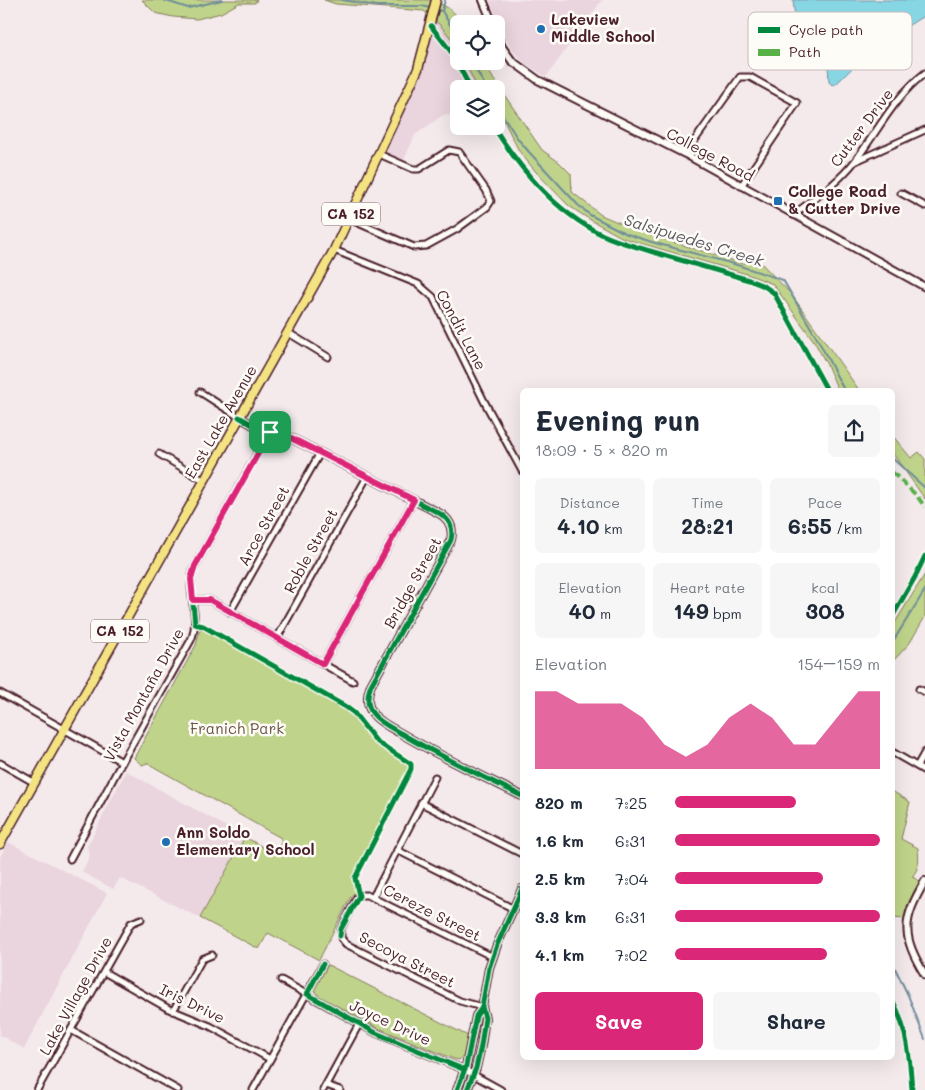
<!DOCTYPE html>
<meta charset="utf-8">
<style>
body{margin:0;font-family:Mali,sans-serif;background:#f6f6f7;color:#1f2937;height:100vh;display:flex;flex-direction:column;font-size:19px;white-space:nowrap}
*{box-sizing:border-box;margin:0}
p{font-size:16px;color:#747a83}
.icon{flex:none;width:28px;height:28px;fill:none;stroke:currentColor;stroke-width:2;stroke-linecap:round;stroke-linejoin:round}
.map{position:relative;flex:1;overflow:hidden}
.panel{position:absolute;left:520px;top:388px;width:375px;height:672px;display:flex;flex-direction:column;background:#fff;border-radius:8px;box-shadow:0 5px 20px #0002}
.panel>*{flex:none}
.fabs{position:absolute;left:450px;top:15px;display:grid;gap:10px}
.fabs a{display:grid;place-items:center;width:55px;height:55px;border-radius:8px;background:#fff;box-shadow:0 5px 20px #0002;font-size:25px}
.pin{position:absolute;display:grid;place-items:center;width:42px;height:42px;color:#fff;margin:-21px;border-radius:10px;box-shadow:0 2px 8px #0006}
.round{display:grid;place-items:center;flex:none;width:52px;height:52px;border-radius:8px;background:#f6f6f7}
.overview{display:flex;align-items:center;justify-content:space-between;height:85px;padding:0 15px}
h1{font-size:28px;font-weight:700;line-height:38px}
.figures{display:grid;grid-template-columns:repeat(3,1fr);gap:8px;height:85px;padding:5px 15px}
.figures div{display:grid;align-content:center;border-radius:8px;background:#f6f6f7;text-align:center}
.figures b{font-size:21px;font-weight:700}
.figures small{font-size:14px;font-weight:400}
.figures p{font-size:14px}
.chart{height:140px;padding:10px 15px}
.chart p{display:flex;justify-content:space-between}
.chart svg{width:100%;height:90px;margin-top:5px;fill:#db2777;opacity:.7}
.action{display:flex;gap:10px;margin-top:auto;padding:10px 15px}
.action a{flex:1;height:58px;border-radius:8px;background:#db2777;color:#fff;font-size:20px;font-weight:700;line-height:58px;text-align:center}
.action a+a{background:#f6f6f7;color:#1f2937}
ul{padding:0 15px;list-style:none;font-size:16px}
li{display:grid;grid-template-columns:80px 60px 1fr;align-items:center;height:38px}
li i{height:12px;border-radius:6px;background:#db2777}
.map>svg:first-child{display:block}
.built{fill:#ead4de}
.green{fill:#bfd48a;stroke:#847a5a}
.water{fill:#87d6e4;stroke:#6f8d9a}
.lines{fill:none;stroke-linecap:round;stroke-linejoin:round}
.stream{stroke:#6f8d9a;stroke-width:2}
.minor-casing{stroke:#4a1f2b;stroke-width:9}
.tertiary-casing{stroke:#4a1f2b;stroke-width:10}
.primary-casing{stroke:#4a1f2b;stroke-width:11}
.minor{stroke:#fdfcf7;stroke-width:5}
.tertiary{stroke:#fdfcf7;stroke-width:6}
.primary{stroke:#f4e382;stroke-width:8}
.quiet{stroke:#57b146;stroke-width:4;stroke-dasharray:8 4;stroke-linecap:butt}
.cycleway-casing{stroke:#fdfcf7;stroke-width:8}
.cycleway{stroke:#00873e;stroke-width:5}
.route-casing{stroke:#fff;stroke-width:10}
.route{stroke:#db2777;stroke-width:6}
.poi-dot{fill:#1f6fb2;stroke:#fdfcf7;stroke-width:2}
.labels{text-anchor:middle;stroke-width:5;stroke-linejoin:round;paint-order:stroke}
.shield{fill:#fdfcf7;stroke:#806168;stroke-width:1}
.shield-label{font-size:14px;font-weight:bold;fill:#4a1f2b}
.poi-label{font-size:15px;font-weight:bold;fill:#4a1f2b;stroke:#fdfcf7;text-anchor:start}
.street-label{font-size:15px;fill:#4a1f2b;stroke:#fdfcf7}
.park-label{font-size:15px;fill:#6d5548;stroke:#fdfcf7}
.water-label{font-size:16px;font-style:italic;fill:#5c5662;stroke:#fdfcf7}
.key{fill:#fdfcf7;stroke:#c7baba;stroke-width:1}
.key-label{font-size:14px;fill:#4a1f2b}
</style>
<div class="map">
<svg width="925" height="1090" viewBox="0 0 925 1090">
<rect width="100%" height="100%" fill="#f4eaec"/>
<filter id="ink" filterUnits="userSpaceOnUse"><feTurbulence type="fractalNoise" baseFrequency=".02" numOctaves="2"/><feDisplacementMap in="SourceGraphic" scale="10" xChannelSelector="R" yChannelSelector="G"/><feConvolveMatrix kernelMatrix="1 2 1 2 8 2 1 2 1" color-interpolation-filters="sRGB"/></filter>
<g filter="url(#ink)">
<!-- built -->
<g class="built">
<path d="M490 0H602L546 77 526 64 515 53 506 39Z"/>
<path d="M435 15 459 41V61H475L496 89H459V115H443L415 135 401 167 376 156 405 95Z"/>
<path d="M126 771 245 837 200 918 120 878 113 889 82 872 90 855 87 847Z"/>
<path d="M8 842 107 893 24 1049 0 1035V857Z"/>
</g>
<!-- green -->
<g class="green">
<path d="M142 0H257L255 3H239L221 13 197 19 173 17 155 13Z"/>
<path d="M324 0H429C444 4 455 10 462 24H459V51L456 44 440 25 424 11 336 4Z"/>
<path d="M464 61H483L494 80 542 150 559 162 571 174 572 192 601 215 615 221 673 242 744 264 747 260 762 264 792 295 859 390H838L827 365 814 341 773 284 747 274 623 238 589 219 569 206 536 172 519 151 504 121 496 113V89H478Z"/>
<path d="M892 435 911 458 919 452 925 459V499L893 454Z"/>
<path d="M925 574V617L909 644 893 661 895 663 893 667V626Z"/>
<path d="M201 625 346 707 354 713 376 741 411 764V769L355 878 357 890 350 898 319 960 268 933 259 949 200 918 245 837 275 854 281 844V838L147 763 142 765 134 758 196 645Z"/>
<path d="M892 791 910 802 901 839 918 848C919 860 920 867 912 877L920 881 907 907 905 919 893 918Z"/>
<path d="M328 965 468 1036 464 1056 459 1060 454 1059 378 1028 319 996 316 992 315 989Z"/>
</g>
<!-- water -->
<path class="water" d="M793 0H925V15L873 48 836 84 832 85 829 82 828 64C799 39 797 39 793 0Z"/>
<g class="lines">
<!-- stream -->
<g class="stream">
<path d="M163 0 188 8 222 0"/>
<path d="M342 0 377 6H422L431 8"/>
<path d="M445 0 442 11 459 40"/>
<path d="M436 10 442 11"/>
<path d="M471 61 487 89"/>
<path d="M496 105 518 139 529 152 578 205 590 215 627 234 655 243 734 264 783 280 818 340 844 390"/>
<path d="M892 458 925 488"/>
<path d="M892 643 925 590"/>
<path d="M892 962 908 995 925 1039"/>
</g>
<defs>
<g id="minor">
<path d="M685 154 740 77H750L797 103 741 186"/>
<path d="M856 161 925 130"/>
<path d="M901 193 925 206"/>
<path d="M793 215C815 198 838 183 855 161 878 131 894 97 925 73"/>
<path d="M349 219 414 247 426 246 457 229 487 207 491 201 486 190 459 152 449 150 419 169H413L379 154"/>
<path d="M334 250 418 284 433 297 484 401 522 471"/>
<path d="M287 332 328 357"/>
<path d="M200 392 239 417"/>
<path d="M159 454 203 480"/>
<path d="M193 600H210L353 681"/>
<path d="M230 612 320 453"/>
<path d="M277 638 367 477"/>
<path d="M323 664 414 500"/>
<path d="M919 689 925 692"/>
<path d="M0 693 122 762"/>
<path d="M892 752 925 771"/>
<path d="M0 763 35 783"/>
<path d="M917 766 925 752"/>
<path d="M421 803 522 854"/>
<path d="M397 850 514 909"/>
<path d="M70 859 122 762 191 640C201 617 186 594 193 570L269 432"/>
<path d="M373 897 435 777"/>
<path d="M104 972 169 1009 210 1026 270 1059"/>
<path d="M281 980 376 1033 465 1070 501 1090"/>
<path d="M482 1007 460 1001 346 944 341 938V929L357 897 361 895H367L493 957"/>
<path d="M173 1011 202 959 212 955"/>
<path d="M71 1030 178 1090"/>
<path d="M326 1085 340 1090"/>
<path d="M37 1090 131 923 141 919"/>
<path d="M253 1090 323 964"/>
<path d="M323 1090 359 1024"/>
</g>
<g id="tertiary">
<path d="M483 0 493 24"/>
<path d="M496 32 502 47 512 61 538 80 685 154 925 287"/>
<path d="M239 417 260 429 289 437 437 512C449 518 454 527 451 540L371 685C367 695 366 705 373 714 380 723 392 728 402 734 441 757 482 776 522 796"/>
<path d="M925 881C902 921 901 935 925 975"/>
<path d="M457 1090 466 1066 476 1016 481 1009"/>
<path d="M467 1090 476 1068 481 1046 485 1018 482 1007 489 968 497 945 522 889"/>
</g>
<path id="primary" d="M0 844 334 250 418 69 436 0"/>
</defs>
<!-- minor casing -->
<use href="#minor" class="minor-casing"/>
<!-- tertiary casing -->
<use href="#tertiary" class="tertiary-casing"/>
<!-- primary casing -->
<use href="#primary" class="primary-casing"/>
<!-- minor -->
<use href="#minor" class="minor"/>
<!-- tertiary -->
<use href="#tertiary" class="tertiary"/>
<!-- primary -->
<use href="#primary" class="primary"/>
<!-- quiet -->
<path class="quiet" d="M892 472 917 496 925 507"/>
<defs>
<g id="cycleway">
<path d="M431 26 452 53 471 89"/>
<path d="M493 126C521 170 555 212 603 235 618 242 634 246 650 251 683 261 716 270 749 280L764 286 774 293 827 390"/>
<path d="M239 417 260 429 289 437 437 512C449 518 454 527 451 540L371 685C367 695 366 705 373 714 380 723 392 728 402 734 441 757 482 776 522 796"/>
<path d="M269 432 193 570 191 583 195 624 203 626 346 707 354 713 376 741 411 764V769L355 878 359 896 341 929 340 936"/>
<path d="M892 617 915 577 925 556"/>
<path d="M323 964 307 994 376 1033 465 1070"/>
<path d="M892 999C907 1028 910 1058 912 1090"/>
<path d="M457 1090 466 1066 476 1016 481 1009"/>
<path d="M467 1090 476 1068 481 1046 485 1018 482 1007 489 968 497 945 522 889"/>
</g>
</defs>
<!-- cycleway casing -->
<use href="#cycleway" class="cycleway-casing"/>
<!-- cycleway -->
<use href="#cycleway" class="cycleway"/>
</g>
</g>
<g class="lines" filter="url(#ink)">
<defs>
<path id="route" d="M270 432 289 437 414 500 323 664 210 600H193L191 579 195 566Z"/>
</defs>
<!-- route casing -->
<use href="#route" class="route-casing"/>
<!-- route -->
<use href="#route" class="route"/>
</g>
<!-- markers -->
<g class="poi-dot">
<circle cx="541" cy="29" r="5"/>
<rect x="773" y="196" width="10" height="10" rx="2.5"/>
<circle cx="166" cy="842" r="5"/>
</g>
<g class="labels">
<!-- shield labels -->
<g class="shield">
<rect x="322" y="202.5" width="58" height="23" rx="4"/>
<rect x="91" y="619.5" width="58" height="23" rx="4"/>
</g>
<g class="shield-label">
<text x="351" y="219">CA 152</text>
<text x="120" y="636">CA 152</text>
</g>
<!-- poi labels -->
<g class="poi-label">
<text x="551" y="25">Lakeview<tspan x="551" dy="17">Middle School</tspan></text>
<text x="788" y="197">College Road<tspan x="788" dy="17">&amp; Cutter Drive</tspan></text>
<text x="176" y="838">Ann Soldo<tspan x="176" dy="17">Elementary School</tspan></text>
</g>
<!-- street labels -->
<g class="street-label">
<text transform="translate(862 128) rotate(-53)" y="5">Cutter Drive</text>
<text transform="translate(710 155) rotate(28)" y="5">College Road</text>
<text transform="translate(461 330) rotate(62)" y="5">Condit Lane</text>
<text transform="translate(221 422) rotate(-60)" y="5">East Lake Avenue</text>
<text transform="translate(264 526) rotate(-61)" y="5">Arce Street</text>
<text transform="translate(311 551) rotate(-61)" y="5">Roble Street</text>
<text transform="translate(413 583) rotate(-61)" y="5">Bridge Street</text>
<text transform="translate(144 695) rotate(-61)" y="5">Vista Montaña Drive</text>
<text transform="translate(432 913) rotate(27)" y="5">Cereze Street</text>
<text transform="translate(407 960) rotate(27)" y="5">Secoya Street</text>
<text transform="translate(76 996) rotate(-61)" y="5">Lake Village Drive</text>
<text transform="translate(192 1004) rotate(26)" y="5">Iris Drive</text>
<text transform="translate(390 1023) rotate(25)" y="5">Joyce Drive</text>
</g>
<!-- park labels -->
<g class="park-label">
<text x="237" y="734">Franich Park</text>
</g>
<!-- water labels -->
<g class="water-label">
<text transform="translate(694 240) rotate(17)" y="6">Salsipuedes Creek</text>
</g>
</g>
<!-- legend -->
<rect x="748" y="12" width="164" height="58" rx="8" class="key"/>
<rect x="758" y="27" width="22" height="6" fill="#00873e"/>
<rect x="758" y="49" width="22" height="7" fill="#57b146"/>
<g class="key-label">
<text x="789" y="35">Cycle path</text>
<text x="789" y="57">Path</text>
</g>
</svg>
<div class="fabs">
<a><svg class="icon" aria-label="locate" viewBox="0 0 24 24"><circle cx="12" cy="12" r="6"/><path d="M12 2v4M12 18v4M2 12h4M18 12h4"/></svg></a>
<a><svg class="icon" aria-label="layers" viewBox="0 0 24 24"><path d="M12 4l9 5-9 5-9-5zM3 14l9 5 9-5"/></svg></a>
</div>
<div class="pin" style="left:270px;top:432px;background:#1e9e55"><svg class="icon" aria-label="arrive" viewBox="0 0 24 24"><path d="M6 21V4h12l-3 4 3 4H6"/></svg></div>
<section class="panel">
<div class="overview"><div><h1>Evening run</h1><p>18:09 · 5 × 820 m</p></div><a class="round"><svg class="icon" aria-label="share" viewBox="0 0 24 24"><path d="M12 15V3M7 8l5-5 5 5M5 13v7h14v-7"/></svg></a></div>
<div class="figures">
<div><p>Distance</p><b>4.10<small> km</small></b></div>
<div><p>Time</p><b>28:21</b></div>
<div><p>Pace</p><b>6:55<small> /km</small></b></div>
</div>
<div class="figures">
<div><p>Elevation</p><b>40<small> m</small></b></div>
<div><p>Heart rate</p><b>149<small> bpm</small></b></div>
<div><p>kcal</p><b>308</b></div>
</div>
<div class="chart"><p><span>Elevation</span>154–159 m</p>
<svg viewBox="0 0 160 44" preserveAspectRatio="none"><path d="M0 44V6L10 6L20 12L30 12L40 12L50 19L60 32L70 38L80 32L90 19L100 12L110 19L120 32L130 32L140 19L150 6L160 6V44z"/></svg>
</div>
<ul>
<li><b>820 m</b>7:25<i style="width:59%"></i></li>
<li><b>1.6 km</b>6:31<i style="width:100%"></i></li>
<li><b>2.5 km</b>7:04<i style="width:72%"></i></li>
<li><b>3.3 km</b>6:31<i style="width:100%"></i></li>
<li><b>4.1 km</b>7:02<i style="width:74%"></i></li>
</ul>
<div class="action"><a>Save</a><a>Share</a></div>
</section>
</div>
